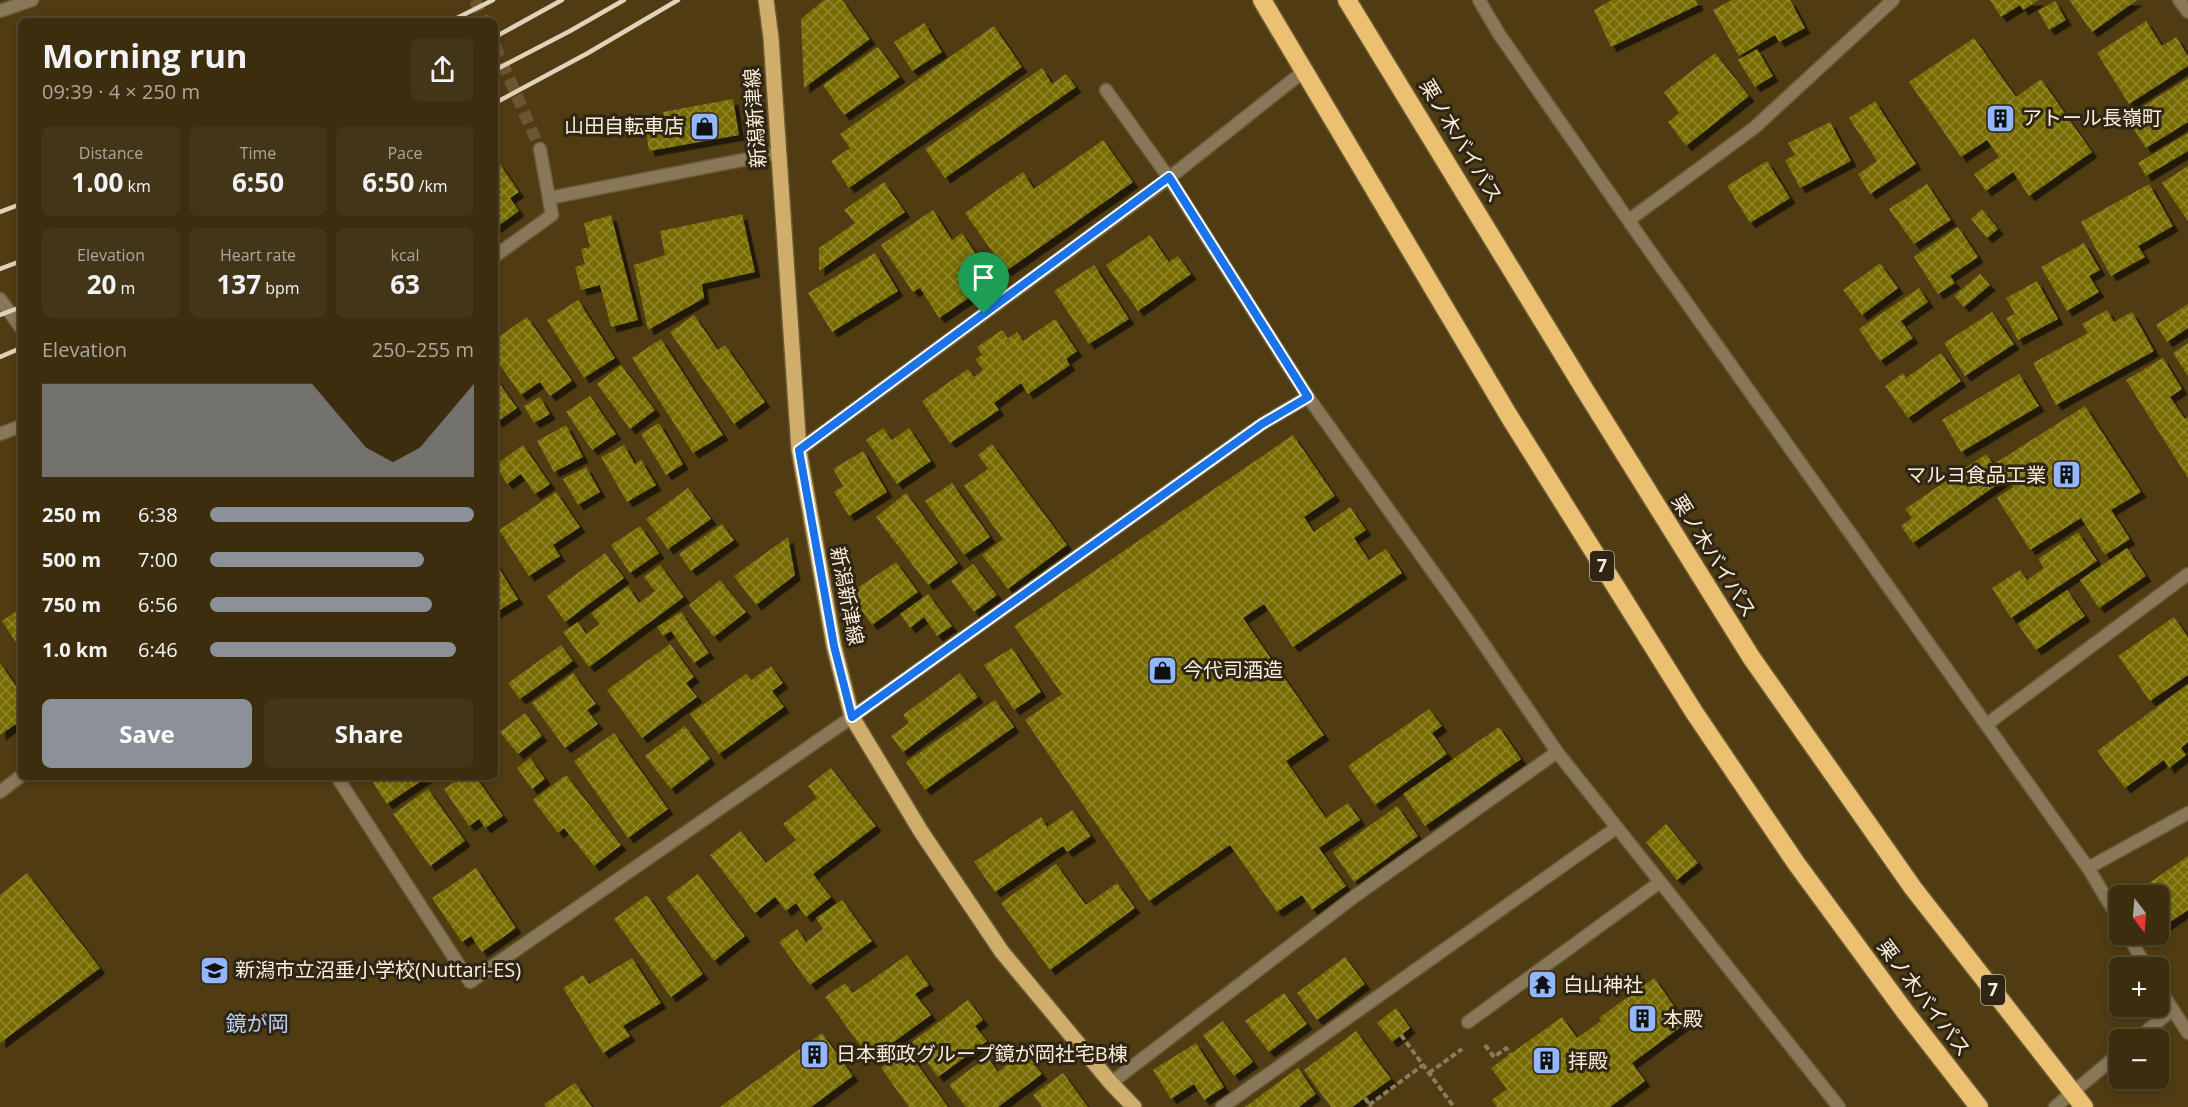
<!DOCTYPE html>
<meta charset="utf-8">
<style>
body{margin:0;font-family:"Open Sans","Noto Sans JP",sans-serif;background:#433517;color:#f1f3f6;height:100vh;display:flex;flex-direction:column;font-size:22px;white-space:nowrap}
*{box-sizing:border-box;margin:0}
p{font-size:20px;color:#aca89e}
.icon{flex:none;width:33px;height:33px;fill:none;stroke:currentColor;stroke-width:2;stroke-linecap:round;stroke-linejoin:round}
.map{position:relative;flex:1;overflow:hidden}
.drawer{position:absolute;left:18px;top:18px;width:480px;height:762px;display:flex;flex-direction:column;background:#3c2d0e;border-radius:9px;box-shadow:0 3px 9px #0003,0 0 0 2px #55492e}
.drawer>*{flex:none}
.needle{width:39px;rotate:164deg}
.tools{position:absolute;left:2109px;top:885px;display:grid;gap:12px}
.tools a{display:grid;place-items:center;width:60px;height:60px;border-radius:9px;background:#3c2d0e;box-shadow:0 3px 9px #0003,0 0 0 2px #55492e;font-size:30px}
.pin{position:absolute;display:grid;place-items:center;width:51px;height:51px;color:#fff;margin:-62px -26px;border-radius:50% 50% 50% 0;rotate:-45deg;box-shadow:0 0 6px #0007}
.pin .icon{rotate:45deg}
.round{display:grid;place-items:center;flex:none;width:63px;height:63px;border-radius:9px;background:#433517}
.summary{display:flex;align-items:center;justify-content:space-between;height:102px;padding:0 24px}
h1{font-size:33px;font-weight:700;line-height:45px}
.figures{display:grid;grid-template-columns:repeat(3,1fr);gap:9px;height:102px;padding:6px 24px}
.figures div{display:grid;align-content:center;border-radius:9px;background:#433517;text-align:center}
.figures b{font-size:26px;font-weight:700}
.figures small{font-size:16px;font-weight:400}
.figures p{font-size:16px}
.chart{height:168px;padding:12px 24px}
.chart p{display:flex;justify-content:space-between}
.chart svg{width:100%;height:108px;margin-top:6px;fill:#8c9099;opacity:.7}
.cta{display:flex;gap:12px;margin-top:auto;padding:12px 24px}
.cta a{flex:1;height:69px;border-radius:9px;background:#8c9099;color:#fff;font-size:24px;font-weight:700;line-height:69px;text-align:center}
.cta a+a{background:#433517;color:#f1f3f6}
ul{padding:0 24px;list-style:none;font-size:20px}
li{display:grid;grid-template-columns:96px 72px 1fr;align-items:center;height:45px}
li i{height:15px;border-radius:8px;background:#8c9099}
.map>svg:first-child{display:block}
.building{fill:url(#building-cross-hatch);filter:url(#shadow)}
.lines{fill:none;stroke-linecap:round;stroke-linejoin:round}
.street-tunnel{stroke:#6a5731;stroke-width:12;stroke-dasharray:12 6;stroke-linecap:butt}
.lane-casing{stroke:#6b5933;stroke-width:15}
.street-casing{stroke:#6b5933;stroke-width:15}
.primary-casing{stroke:#6b5933;stroke-width:18}
.highway-casing{stroke:#6b5933;stroke-width:21}
.path{stroke:#8d7c59;stroke-width:4;stroke-dasharray:6 3;stroke-linecap:butt}
.lane{stroke:#887758;stroke-width:12}
.street{stroke:#887758;stroke-width:12}
.primary{stroke:#cfad6a;stroke-width:15}
.highway{stroke:#ebc171;stroke-width:18}
.rail{stroke:#e1d3ba;stroke-width:4.5}
.route-casing{stroke:#fff;stroke-width:12}
.route{stroke:#1a73e8;stroke-width:8}
.labels{text-anchor:middle;stroke-width:6;stroke-linejoin:round;paint-order:stroke}
.shield{fill:#2e2514;stroke:#beb29e;stroke-width:1.5}
.shield-label{font-size:18px;font-weight:bold;fill:#fbefd9}
.street-label{font-size:20px;fill:#fbefd9;stroke:#2e2514}
.poi-label{font-size:20px;fill:#fbefd9;stroke:#2e2514;text-anchor:start}
.neighbourhood-label{font-size:21px;fill:#bad0f7;stroke:#2e2514}
</style>
<div class="map">
<svg width="2188" height="1107" viewBox="0 0 2188 1107">
<defs>
<pattern id="building-cross-hatch" width="8" height="8" patternUnits="userSpaceOnUse" patternTransform="scale(1.5)"><rect width="8" height="8" fill="#776c00"/><path d="M0 0l8 8M0 8l8-8" fill="none" stroke="#928831"/></pattern>
<filter id="shadow"><feDropShadow dx="5.5" dy="5.5" stdDeviation="0" flood-color="#0009"/></filter>
</defs>
<rect width="100%" height="100%" fill="#503c13"/>
<!-- building -->
<g class="building">
<path d="M824 0H842L870 39 804 88 801 19Z"/>
<path d="M1612 0H1696L1698 5 1611 47 1594 10Z"/>
<path d="M1732 0H1790L1805 28 1779 42 1775 35 1739 56 1713 10Z"/>
<path d="M1990 0H2039L2023 10 2020 5 2001 17Z"/>
<path d="M2069 0H2137L2092 32Z"/>
<path d="M2055 1 2066 20 2049 30 2038 11Z"/>
<path d="M2146 21 2162 46 2176 37 2188 56V66L2129 104 2097 53Z"/>
<path d="M924 23 942 52 912 71 894 42Z"/>
<path d="M994 26 1022 67 849 188 831 161 850 148 840 134Z"/>
<path d="M1974 38 2016 97 2041 79 2092 152 2029 196 2013 172 1986 191 1974 174 1999 157 1987 140 1961 157 1909 82Z"/>
<path d="M878 47 900 77 844 115 823 85Z"/>
<path d="M1757 49 1773 76 1755 87 1738 60Z"/>
<path d="M1715 53 1749 96 1686 146 1668 122 1679 113 1664 92Z"/>
<path d="M1042 68 1052 84 1066 74 1076 87 945 178 925 149Z"/>
<path d="M2188 78V122L2146 148 2126 117Z"/>
<path d="M733 99 739 135 649 151 646 131 665 127 663 112Z"/>
<path d="M1875 101 1916 164 1870 194 1858 174 1877 161 1849 118Z"/>
<path d="M1830 122 1851 161 1800 188 1785 160 1795 155 1788 143Z"/>
<path d="M2188 133V151L2146 176 2138 163Z"/>
<path d="M1103 140 1133 182 1006 271 965 213 1023 172 1034 189Z"/>
<path d="M1767 161 1790 198 1750 223 1727 186Z"/>
<path d="M499 163 519 192 510 198 519 211 495 228V165Z"/>
<path d="M2188 166V221L2162 183Z"/>
<path d="M884 182 905 212 819 271V248L855 223 844 210Z"/>
<path d="M1927 184 1951 220 1914 244 1889 209Z"/>
<path d="M2149 184 2173 226 2138 246 2145 257 2111 276 2081 222Z"/>
<path d="M1982 209 1998 229 1987 238 1971 219Z"/>
<path d="M933 210 952 240 962 233 994 281 939 318 920 288 913 292 881 245Z"/>
<path d="M742 214 755 272 702 284 704 298 648 330 634 265 665 255 660 231Z"/>
<path d="M611 215 638 320 611 327 600 285 581 290 575 267 585 264 581 249 590 247 584 223Z"/>
<path d="M1958 227 1978 257 1950 276 1955 283 1938 294 1914 257Z"/>
<path d="M1150 235 1169 262 1178 256 1191 274 1138 311 1106 265Z"/>
<path d="M2084 243 2100 270 2089 276 2099 292 2067 311 2041 267Z"/>
<path d="M875 253 898 291 832 332 808 293Z"/>
<path d="M1880 263 1898 288 1862 315 1843 290Z"/>
<path d="M1094 265 1129 319 1089 344 1054 291Z"/>
<path d="M1980 274 1990 285 1964 307 1954 296Z"/>
<path d="M2037 281 2058 319 2018 340 2006 318 2015 314 2006 298Z"/>
<path d="M1919 288 1928 302 1901 321 1913 338 1880 361 1859 329Z"/>
<path d="M578 300 615 358 584 378 547 320Z"/>
<path d="M2188 304V328L2167 342 2156 325Z"/>
<path d="M2107 310 2114 322 2132 312 2154 351 2056 405 2033 363 2088 333 2082 324Z"/>
<path d="M1992 312 2014 344 1965 376 1944 343Z"/>
<path d="M694 315 718 350 725 345 765 402 734 424 670 332Z"/>
<path d="M527 317 572 381 550 396 540 382 521 395 495 358V348L501 344 497 338Z"/>
<path d="M1055 319 1077 351 1066 359 1070 365 1028 394 1021 383 994 403 999 410 950 443 922 401 968 369 974 377 983 370 975 359 982 355 977 347 1002 330 1008 338 1017 332 1023 341Z"/>
<path d="M661 339 723 435 693 453 632 358Z"/>
<path d="M2188 343V376L2173 353Z"/>
<path d="M1941 353 1961 381 1908 418 1885 386 1903 373 1906 378Z"/>
<path d="M2163 358 2182 389 2170 397 2185 419 2188 417V478L2126 380Z"/>
<path d="M621 365 655 410 630 429 597 384Z"/>
<path d="M2019 374 2039 406 1961 452 1942 420Z"/>
<path d="M495 377 517 408 497 422 495 420Z"/>
<path d="M590 396 616 434 592 450 566 412Z"/>
<path d="M540 397 550 414 534 423 524 406Z"/>
<path d="M2085 406 2141 492 2111 510 2130 539 2105 555 2081 518 2030 550 1997 498 2013 487 1997 462Z"/>
<path d="M659 423 683 464 666 475 641 434Z"/>
<path d="M566 425 583 457 554 472 537 441Z"/>
<path d="M883 428 892 440 909 428 931 461 897 484 866 440Z"/>
<path d="M1293 435 1335 496 1304 517 1314 532 1350 507 1366 530 1354 538 1369 560 1386 549 1402 573 1293 647 1264 604 1243 618 1324 735 1286 761 1326 818 1348 803 1360 820 1319 848 1346 886 1312 910 1302 895 1277 912 1230 845 1149 901 1025 720 1062 694 1014 626Z"/>
<path d="M992 444 1067 545 1008 589 982 555 1003 539 964 486 988 469 978 455Z"/>
<path d="M523 445 550 484 535 494 521 474 507 484 495 465Z"/>
<path d="M624 445 635 464 641 460 656 485 627 502 601 457Z"/>
<path d="M863 451 887 492 849 516 834 492 843 486 833 469Z"/>
<path d="M1986 454 2004 480 1913 543 1901 526 1912 518 1905 509Z"/>
<path d="M586 467 600 492 578 505 563 479Z"/>
<path d="M952 483 990 537 964 555 925 501Z"/>
<path d="M688 488 711 519 668 549 646 519Z"/>
<path d="M556 492 580 527 553 545 560 556 529 576 499 530Z"/>
<path d="M906 493 958 563 928 585 876 517Z"/>
<path d="M722 524 734 540 691 571 679 554Z"/>
<path d="M640 526 659 553 630 573 611 545Z"/>
<path d="M2078 532 2097 561 2011 618 1992 588 2020 570 2027 580 2044 568 2038 559Z"/>
<path d="M788 537 795 575 756 605 734 576Z"/>
<path d="M2127 548 2146 576 2099 608 2080 580Z"/>
<path d="M605 553 624 578 565 622 547 596Z"/>
<path d="M495 562 518 599 495 613Z"/>
<path d="M896 562 918 592 872 625 850 593Z"/>
<path d="M973 564 997 595 974 612 951 581Z"/>
<path d="M660 565 684 597 589 667 563 632 578 622 586 634 600 624 591 613 628 586 639 603 655 591 644 577Z"/>
<path d="M720 580 746 612 714 637 689 605Z"/>
<path d="M2067 590 2085 616 2036 650 2018 624Z"/>
<path d="M928 594 952 626 937 636 924 617 910 628 900 614Z"/>
<path d="M21 608V650L2 621Z"/>
<path d="M681 612 709 653 694 663 671 631 663 636 657 627Z"/>
<path d="M2174 617 2188 637V675L2150 701 2118 656Z"/>
<path d="M670 644 694 677 686 683 697 697 642 738 607 690Z"/>
<path d="M561 645 573 661 520 699 508 683Z"/>
<path d="M1012 648 1041 692 1014 710 984 665Z"/>
<path d="M0 663 21 693V725L19 722 0 735Z"/>
<path d="M771 666 783 683 772 691 784 707 719 754 690 714 746 674 751 680Z"/>
<path d="M573 673 596 704 587 710 598 724 565 748 532 703Z"/>
<path d="M960 673 978 697 903 752 891 736 909 723 903 715Z"/>
<path d="M2188 684V742L2181 748 2186 755 2169 768 2164 760 2125 788 2097 751Z"/>
<path d="M995 700 1014 727 925 790 906 762Z"/>
<path d="M1429 709 1442 726 1432 733 1447 754 1375 805 1348 766Z"/>
<path d="M525 713 542 736 518 754 500 732Z"/>
<path d="M685 726 710 759 671 789 645 756Z"/>
<path d="M1499 727 1521 759 1425 826 1403 794Z"/>
<path d="M614 733 668 809 628 838 574 761Z"/>
<path d="M530 758 545 779 532 789 517 768Z"/>
<path d="M831 768 876 826 813 874 831 897 806 917 796 903 786 911 775 897 755 913 710 855 741 831 766 863 796 840 783 824 817 798 808 786Z"/>
<path d="M566 775 621 845 594 866 564 828 558 833 533 800Z"/>
<path d="M369 777H427L387 804Z"/>
<path d="M454 777H476L503 816 485 828 479 819 469 826 444 789 456 781Z"/>
<path d="M428 789 465 841 430 866 393 814Z"/>
<path d="M1397 806 1418 836 1354 882 1333 852Z"/>
<path d="M1072 810 1091 836 1067 852 1063 846 995 892 974 862 1041 817 1047 827Z"/>
<path d="M1666 824 1698 863 1677 880 1646 842Z"/>
<path d="M2188 856V910L2164 926 2158 918V896H2143L2139 890Z"/>
<path d="M1056 864 1086 905 1117 883 1135 908 1050 970 1001 903Z"/>
<path d="M476 868 516 928 482 952 471 936 462 942 432 898Z"/>
<path d="M27 873 100 968 0 1043V895Z"/>
<path d="M698 874 745 936 714 961 666 898Z"/>
<path d="M647 895 703 974 671 997 614 919Z"/>
<path d="M842 900 872 941 810 985 779 942 797 929 806 942 823 929 816 918Z"/>
<path d="M907 955 929 985 915 994 931 1015 870 1059 825 997 845 983 853 993Z"/>
<path d="M1345 957 1365 984 1317 1020 1297 993Z"/>
<path d="M632 958 661 1003 623 1026 630 1036 603 1053 563 988 583 975 589 984Z"/>
<path d="M1654 978 1686 1023 1632 1063 1645 1081 1610 1107H1497L1492 1100 1507 1089 1491 1068 1562 1017 1577 1038 1601 1021 1599 1018Z"/>
<path d="M1284 993 1307 1024 1269 1052 1245 1021Z"/>
<path d="M968 1000 983 1020 975 1026 987 1041 938 1077 912 1042Z"/>
<path d="M1396 1008 1410 1028 1392 1042 1377 1023Z"/>
<path d="M1223 1021 1253 1062 1234 1076 1203 1035Z"/>
<path d="M1356 1031 1391 1079 1352 1107H1331L1304 1070Z"/>
<path d="M822 1033 853 1076 811 1107H720Z"/>
<path d="M1196 1043 1224 1087 1204 1100 1194 1084 1171 1099 1153 1070Z"/>
<path d="M907 1050 948 1107H909L881 1068Z"/>
<path d="M1025 1051 1042 1074 998 1107H966L949 1085 987 1057 998 1072Z"/>
<path d="M1298 1068 1316 1094 1299 1107H1245Z"/>
<path d="M1063 1073 1088 1107H1042L1033 1095Z"/>
<path d="M575 1083 592 1107H546L544 1104Z"/>
</g>
<g class="lines">
<!-- street-tunnel -->
<g class="street-tunnel">
<path d="M475 0 484 21"/>
<path d="M495 46 540 149"/>
</g>
<defs>
<g id="lane">
<path d="M1987 724 2188 574"/>
<path d="M1468 1022 1660 882"/>
</g>
<g id="street">
<path d="M1479 0 1499 34 1640 237 2088 868 2120 921"/>
<path d="M2179 0 2188 12"/>
<path d="M0 11 32 0"/>
<path d="M1304 71 1169 178 1308 397"/>
<path d="M549 198 778 153"/>
<path d="M1629 220 1754 128 1893 0"/>
<path d="M495 256 552 215 540 149"/>
<path d="M0 299 21 328"/>
<path d="M0 434 21 426"/>
<path d="M799 450 1169 178 1106 90"/>
<path d="M337 777 470 982 852 717 1262 424 1308 397 1466 618 1557 752 1839 1107"/>
<path d="M0 792 21 776"/>
<path d="M2088 868 2188 813"/>
<path d="M2127 934 2147 968"/>
<path d="M2158 987 2188 1033"/>
<path d="M2136 1040 2172 1010"/>
<path d="M1111 1083 1351 899 1557 752"/>
<path d="M1222 1107 1616 828"/>
<path d="M2055 1107 2120 1053"/>
</g>
<path id="primary" d="M766 0 771 38 799 450 834 646 852 717 922 833 1002 952 1111 1083 1134 1107"/>
<g id="highway">
<path d="M1262 0 1509 416 1694 712 1796 863 1906 1013 1979 1107"/>
<path d="M1347 0 1583 387 1751 657 1913 888 2084 1107"/>
</g>
</defs>
<!-- lane casing -->
<use href="#lane" class="lane-casing"/>
<!-- street casing -->
<use href="#street" class="street-casing"/>
<!-- primary casing -->
<use href="#primary" class="primary-casing"/>
<!-- highway casing -->
<use href="#highway" class="highway-casing"/>
<!-- path -->
<g class="path">
<path d="M1401 1035 1454 1107"/>
<path d="M1485 1045 1494 1057 1506 1048 1510 1054"/>
<path d="M1429 1073 1462 1049"/>
<path d="M1365 1098 1371 1107"/>
<path d="M1369 1105 1423 1065"/>
</g>
<!-- lane -->
<use href="#lane" class="lane"/>
<!-- street -->
<use href="#street" class="street"/>
<!-- primary -->
<use href="#primary" class="primary"/>
<!-- highway -->
<use href="#highway" class="highway"/>
<!-- rail -->
<g class="rail">
<path d="M451 21 493 0"/>
<path d="M495 37 562 0"/>
<path d="M495 70 570 31 624 0"/>
<path d="M495 103 588 53 678 0"/>
<path d="M0 212 21 204"/>
<path d="M0 269 21 261"/>
<path d="M0 315 21 307"/>
<path d="M0 357 21 348"/>
</g>
</g>
<g class="lines">
<defs>
<path id="route" d="M1169 177 1308 397 1262 424 852 717 834 646 799 450Z"/>
</defs>
<!-- route casing -->
<use href="#route" class="route-casing"/>
<!-- route -->
<use href="#route" class="route"/>
</g>
<!-- icons -->
<defs>
<symbol id="building-square" viewBox="-11 -11 22 22"><rect x="-9" y="-9" width="18" height="18" rx="4" fill="#92b7fd" stroke="#2e2514"/><path d="M-4-6H4V6H1V3H-1V6H-4ZM-2.5-4.3h1.7v1.8h-1.7ZM.8-4.3h1.7v1.8H.8ZM-2.5-1h1.7V.8h-1.7ZM.8-1h1.7V.8H.8Z" fill="#111"/></symbol>
<symbol id="shop-square" viewBox="-11 -11 22 22"><rect x="-9" y="-9" width="18" height="18" rx="4" fill="#92b7fd" stroke="#2e2514"/><path d="M-5-2.5h2.3a2.7 3.5 0 0 1 5.4 0H5L5.5 6h-11ZM-1.5-2.5h3a1.5 2.3 0 0 0-3 0Z" fill="#111"/></symbol>
<symbol id="school-square" viewBox="-11 -11 22 22"><rect x="-9" y="-9" width="18" height="18" rx="4" fill="#92b7fd" stroke="#2e2514"/><path d="M0-5L7-2L0 1L-7-2ZM-4 1L0 2.5L4 1V4Q0 6-4 4Z" fill="#111"/></symbol>
<symbol id="temple-square" viewBox="-11 -11 22 22"><rect x="-9" y="-9" width="18" height="18" rx="4" fill="#92b7fd" stroke="#2e2514"/><path d="M0-6L5-2H3V0L6.5 2.5H4V6H1.5V3h-3V6H-4V2.5H-6.5L-3 0V-2H-5Z" fill="#111"/></symbol>
</defs>
<g fill-rule="evenodd">
<use href="#building-square" x="1984" y="102" width="33" height="33"/>
<use href="#shop-square" x="688" y="110" width="33" height="33"/>
<use href="#building-square" x="2050" y="458" width="33" height="33"/>
<use href="#shop-square" x="1146" y="654" width="33" height="33"/>
<use href="#school-square" x="198" y="954" width="33" height="33"/>
<use href="#temple-square" x="1526" y="968" width="33" height="33"/>
<use href="#building-square" x="1626" y="1002" width="33" height="33"/>
<use href="#building-square" x="798" y="1038" width="33" height="33"/>
<use href="#building-square" x="1530" y="1044" width="33" height="33"/>
</g>
<g class="labels">
<!-- shield labels -->
<g class="shield">
<rect x="1590" y="551" width="24" height="30" rx="4.5"/>
<rect x="1981" y="975" width="24" height="30" rx="4.5"/>
</g>
<g class="shield-label">
<text x="1602" y="572">7</text>
<text x="1993" y="996">7</text>
</g>
<!-- street labels -->
<g class="street-label">
<text transform="translate(755 118) rotate(-94)" y="7">新潟新津線</text>
<text transform="translate(1461 141) rotate(59)" y="7">栗ノ木バイパス</text>
<text transform="translate(1714 556) rotate(58)" y="7">栗ノ木バイパス</text>
<text transform="translate(847 596) rotate(79)" y="7">新潟新津線</text>
<text transform="translate(1924 998) rotate(53)" y="7">栗ノ木バイパス</text>
</g>
<!-- poi labels -->
<g class="poi-label">
<text x="2022" y="125">アトール長嶺町</text>
<text x="684" y="133" text-anchor="end">山田自転車店</text>
<text x="2046" y="482" text-anchor="end">マルヨ食品工業</text>
<text x="1183" y="677">今代司酒造</text>
<text x="235" y="977">新潟市立沼垂小学校(Nuttari-ES)</text>
<text x="1563" y="992">白山神社</text>
<text x="1663" y="1026">本殿</text>
<text x="836" y="1061">日本郵政グループ鏡が岡社宅B棟</text>
<text x="1568" y="1068">拝殿</text>
</g>
<!-- neighbourhood labels -->
<g class="neighbourhood-label">
<text x="257" y="1031">鏡が岡</text>
</g>
</g>
</svg>
<div class="tools">
<a><svg class="needle" viewBox="-14 -14 28 28"><path d="M0-13l5 13h-10z" fill="#e53935"/><path d="M0 13l5-13h-10z" fill="#aca89e"/></svg></a>
<a>+</a>
<a>−</a>
</div>
<div class="pin" style="left:984px;top:314px;background:#1e9e55"><svg class="icon" aria-label="arrive" viewBox="0 0 24 24"><path d="M6 21V4h12l-3 4 3 4H6"/></svg></div>
<section class="drawer">
<div class="summary"><div><h1>Morning run</h1><p>09:39 · 4 × 250 m</p></div><a class="round"><svg class="icon" aria-label="share" viewBox="0 0 24 24"><path d="M12 15V3M7 8l5-5 5 5M5 13v7h14v-7"/></svg></a></div>
<div class="figures">
<div><p>Distance</p><b>1.00<small> km</small></b></div>
<div><p>Time</p><b>6:50</b></div>
<div><p>Pace</p><b>6:50<small> /km</small></b></div>
</div>
<div class="figures">
<div><p>Elevation</p><b>20<small> m</small></b></div>
<div><p>Heart rate</p><b>137<small> bpm</small></b></div>
<div><p>kcal</p><b>63</b></div>
</div>
<div class="chart"><p><span>Elevation</span>250–255 m</p>
<svg viewBox="0 0 160 44" preserveAspectRatio="none"><path d="M0 44V6L10 6L20 6L30 6L40 6L50 6L60 6L70 6L80 6L90 6L100 6L110 19L120 32L130 38L140 32L150 19L160 6V44z"/></svg>
</div>
<ul>
<li><b>250 m</b>6:38<i style="width:100%"></i></li>
<li><b>500 m</b>7:00<i style="width:81%"></i></li>
<li><b>750 m</b>6:56<i style="width:84%"></i></li>
<li><b>1.0 km</b>6:46<i style="width:93%"></i></li>
</ul>
<div class="cta"><a>Save</a><a>Share</a></div>
</section>
</div>
